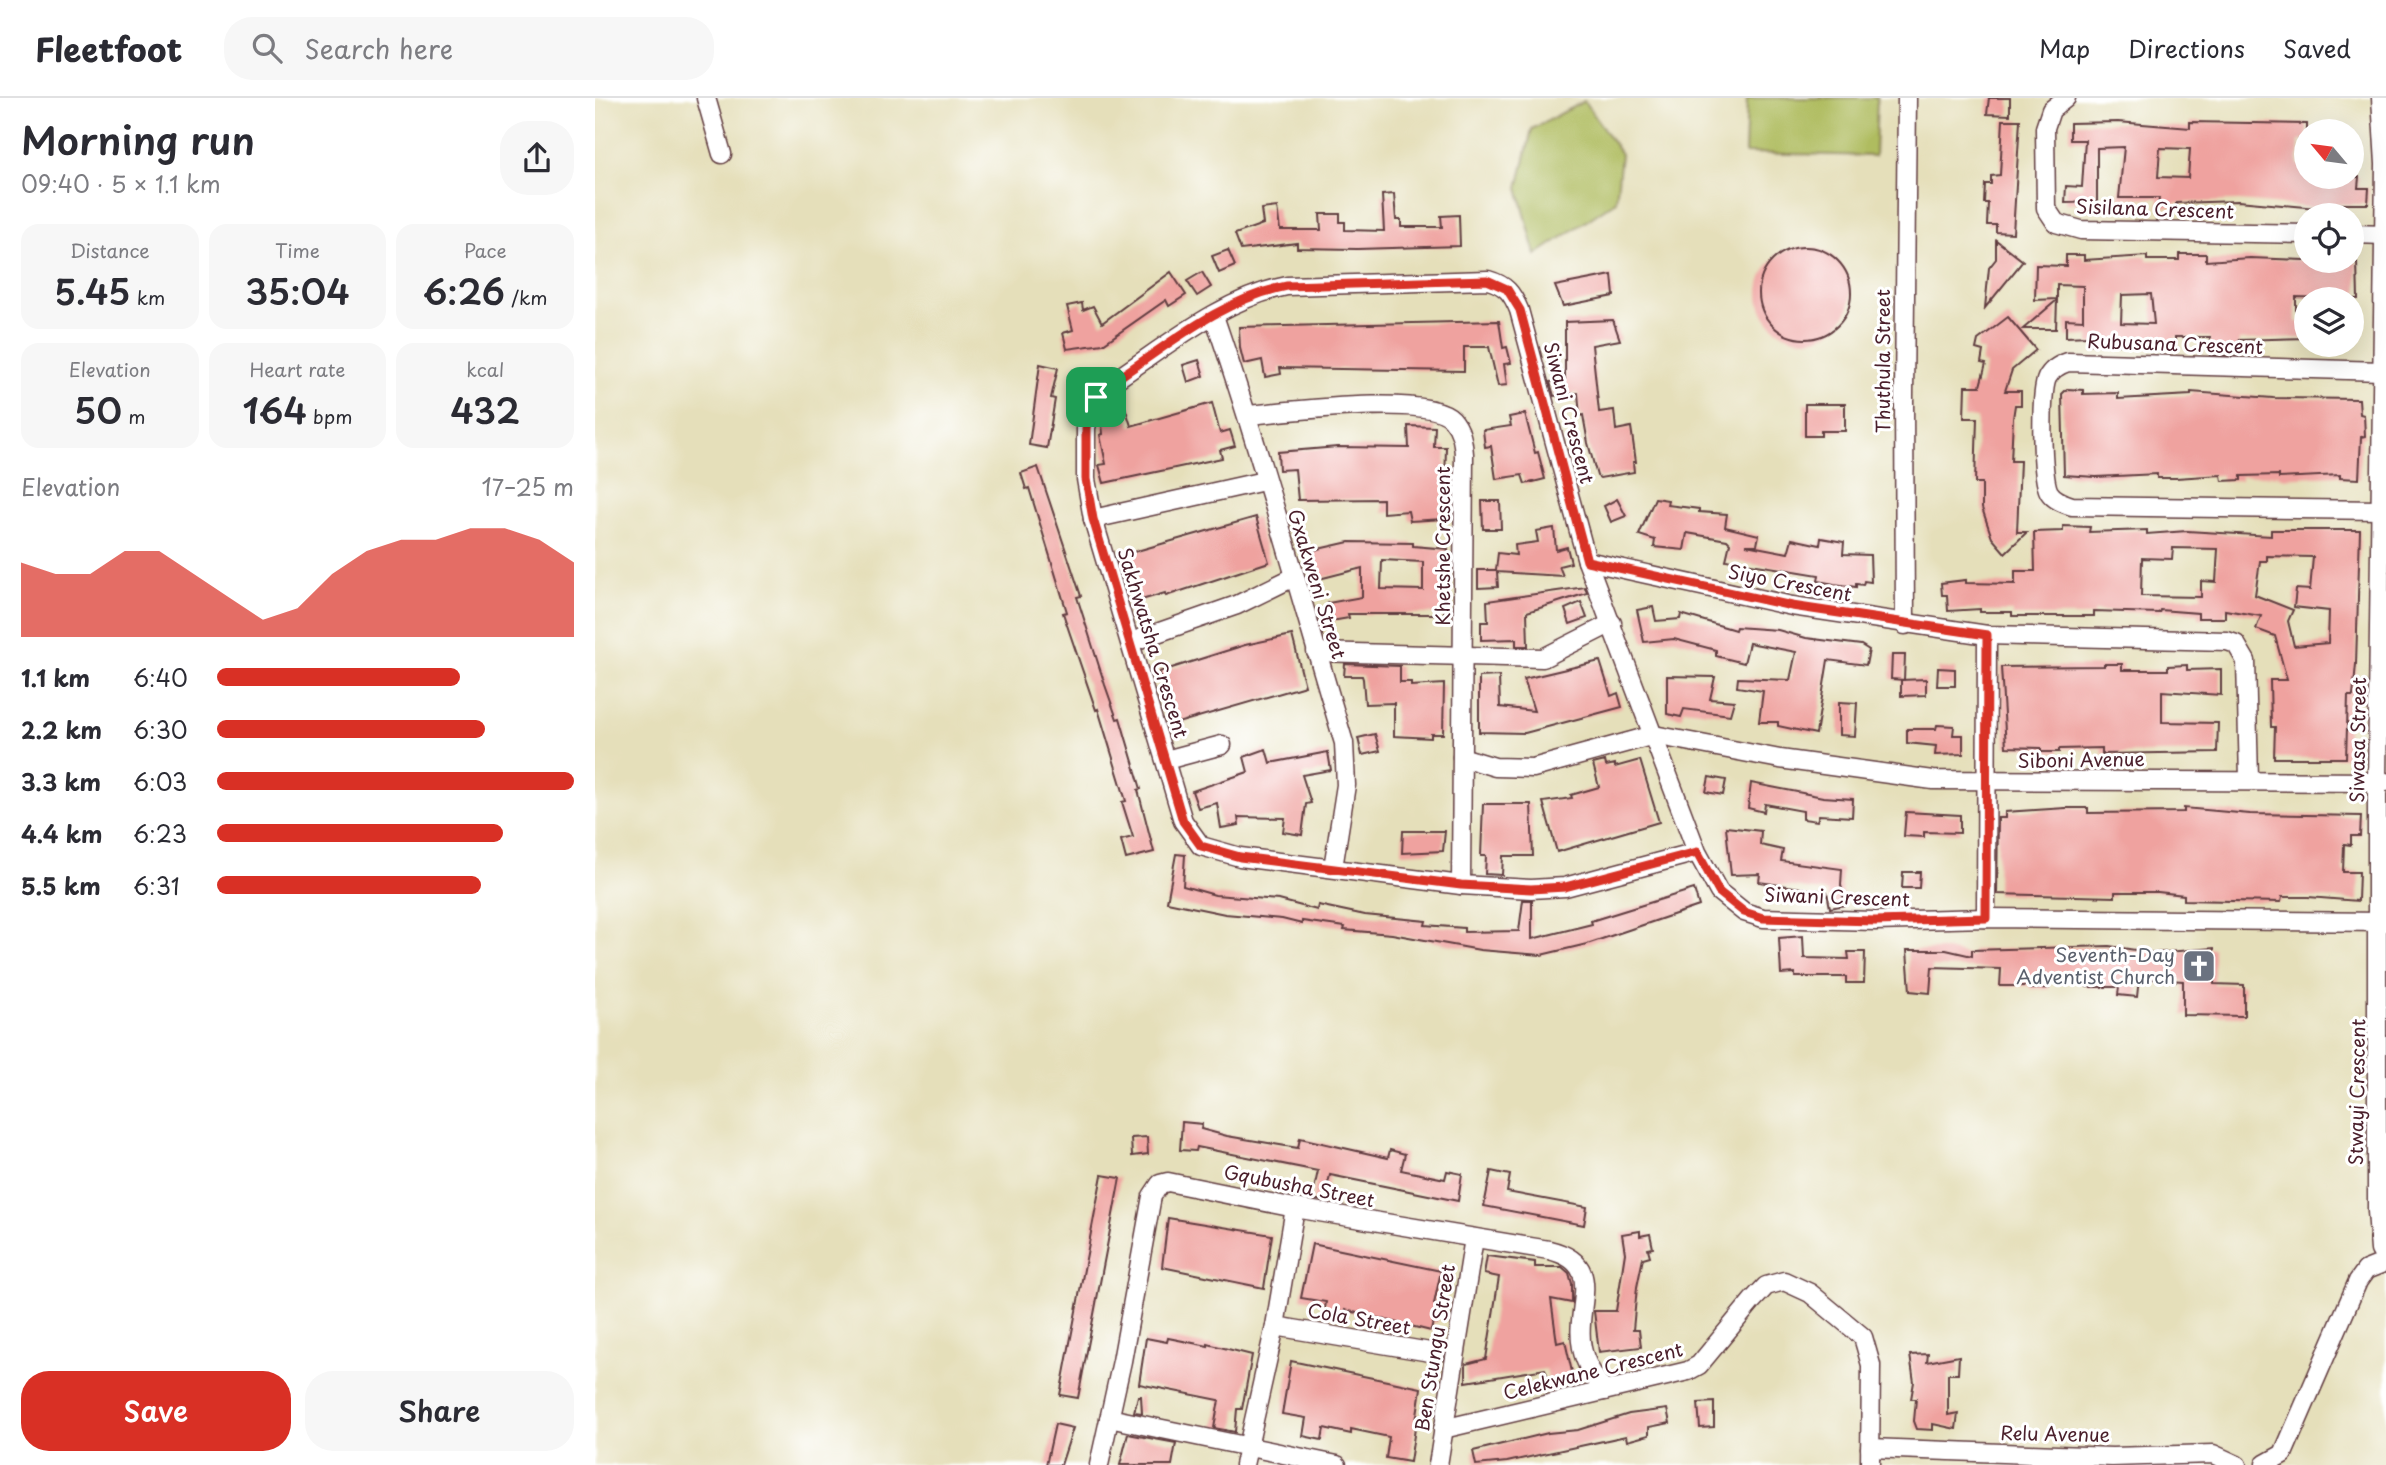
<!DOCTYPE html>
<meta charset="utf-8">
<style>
body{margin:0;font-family:"Playpen Sans",sans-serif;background:#f7f7f7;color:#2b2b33;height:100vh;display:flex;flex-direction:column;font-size:26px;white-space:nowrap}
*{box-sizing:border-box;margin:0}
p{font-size:23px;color:#7c7c81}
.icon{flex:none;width:38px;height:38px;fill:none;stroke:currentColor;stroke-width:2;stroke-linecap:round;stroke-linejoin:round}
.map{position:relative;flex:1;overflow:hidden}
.panel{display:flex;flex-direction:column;background:#fff;width:595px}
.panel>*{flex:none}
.needle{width:46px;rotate:299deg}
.tools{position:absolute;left:1699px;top:21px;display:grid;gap:14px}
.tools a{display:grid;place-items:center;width:70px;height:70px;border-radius:50%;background:#fff;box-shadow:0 7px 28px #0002;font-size:35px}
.pin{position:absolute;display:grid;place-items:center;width:60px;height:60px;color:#fff;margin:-30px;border-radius:14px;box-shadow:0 4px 10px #0006}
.round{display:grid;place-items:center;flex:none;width:74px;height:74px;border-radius:28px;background:#f7f7f7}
.headline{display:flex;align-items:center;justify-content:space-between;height:119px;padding:0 21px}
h1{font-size:38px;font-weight:600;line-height:52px}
.stats{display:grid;grid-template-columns:repeat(3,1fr);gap:10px;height:119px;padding:7px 21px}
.stats div{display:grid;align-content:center;border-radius:18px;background:#f7f7f7;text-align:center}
.stats b{font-size:35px;font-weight:600}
.stats small{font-size:19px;font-weight:400}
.stats p{font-size:19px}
.chart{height:196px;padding:14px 21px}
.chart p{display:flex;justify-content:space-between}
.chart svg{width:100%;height:126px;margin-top:7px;fill:#d93025;opacity:.7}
.action{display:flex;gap:14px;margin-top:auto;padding:14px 21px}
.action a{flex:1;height:80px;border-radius:28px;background:#d93025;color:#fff;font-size:28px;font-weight:600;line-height:80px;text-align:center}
.action a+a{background:#f7f7f7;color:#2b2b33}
ul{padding:0 21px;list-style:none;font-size:23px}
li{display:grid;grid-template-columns:112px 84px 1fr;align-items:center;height:52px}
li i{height:18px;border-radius:9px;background:#d93025}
header{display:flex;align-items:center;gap:42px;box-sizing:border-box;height:98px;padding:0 35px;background:#fff;border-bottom:2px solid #e1e1e2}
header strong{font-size:33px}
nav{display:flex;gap:38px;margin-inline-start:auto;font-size:24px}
.search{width:490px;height:63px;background:#f7f7f7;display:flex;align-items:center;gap:18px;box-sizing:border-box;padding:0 24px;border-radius:28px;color:#7c7c81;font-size:26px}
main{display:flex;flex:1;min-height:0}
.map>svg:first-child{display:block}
.green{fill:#afbc5f;stroke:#7c6e45;stroke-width:2}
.building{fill:#efa29f;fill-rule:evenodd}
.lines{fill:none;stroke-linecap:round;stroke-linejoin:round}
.street-casing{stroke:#613c40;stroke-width:21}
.street{stroke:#fff;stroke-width:18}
.route-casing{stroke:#fff;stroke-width:14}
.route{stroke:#d93025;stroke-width:9}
.labels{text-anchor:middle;stroke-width:6;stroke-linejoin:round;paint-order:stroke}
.street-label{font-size:19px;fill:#4a1f2b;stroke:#fff}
.worship-label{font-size:19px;fill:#5b616d;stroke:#fff;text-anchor:end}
</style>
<header>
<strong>Fleetfoot</strong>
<div class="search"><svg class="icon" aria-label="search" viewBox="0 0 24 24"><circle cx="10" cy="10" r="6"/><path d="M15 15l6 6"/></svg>Search here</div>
<nav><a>Map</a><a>Directions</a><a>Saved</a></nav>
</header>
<main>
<section class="panel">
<div class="headline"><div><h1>Morning run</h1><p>09:40 · 5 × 1.1 km</p></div><a class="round"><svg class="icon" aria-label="share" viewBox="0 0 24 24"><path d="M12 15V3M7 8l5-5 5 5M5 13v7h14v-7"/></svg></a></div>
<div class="stats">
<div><p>Distance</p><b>5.45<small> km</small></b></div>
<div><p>Time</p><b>35:04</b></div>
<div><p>Pace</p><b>6:26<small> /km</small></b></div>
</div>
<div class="stats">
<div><p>Elevation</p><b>50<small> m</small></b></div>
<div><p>Heart rate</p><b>164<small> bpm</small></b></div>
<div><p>kcal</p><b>432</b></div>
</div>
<div class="chart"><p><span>Elevation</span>17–25 m</p>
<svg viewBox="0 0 160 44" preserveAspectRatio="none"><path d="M0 44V18L10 22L20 22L30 14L40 14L50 22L60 30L70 38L80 34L90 22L100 14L110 10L120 10L130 6L140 6L150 10L160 18V44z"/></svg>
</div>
<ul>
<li><b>1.1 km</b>6:40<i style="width:68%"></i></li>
<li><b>2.2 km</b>6:30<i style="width:75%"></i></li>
<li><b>3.3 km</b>6:03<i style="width:100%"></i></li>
<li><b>4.4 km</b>6:23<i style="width:80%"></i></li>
<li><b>5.5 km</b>6:31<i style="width:74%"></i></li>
</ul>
<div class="action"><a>Save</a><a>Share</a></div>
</section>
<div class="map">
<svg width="1791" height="1367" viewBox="0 0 1791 1367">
<rect width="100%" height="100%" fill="#fff"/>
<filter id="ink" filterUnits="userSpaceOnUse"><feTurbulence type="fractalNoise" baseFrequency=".0143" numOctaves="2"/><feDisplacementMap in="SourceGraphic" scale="14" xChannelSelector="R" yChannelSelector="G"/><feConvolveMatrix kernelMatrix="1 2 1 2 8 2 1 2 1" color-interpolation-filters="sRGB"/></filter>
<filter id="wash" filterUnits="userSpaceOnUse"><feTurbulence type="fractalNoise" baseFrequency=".00686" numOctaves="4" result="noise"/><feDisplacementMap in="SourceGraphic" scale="28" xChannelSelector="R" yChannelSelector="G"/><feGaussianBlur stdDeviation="1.57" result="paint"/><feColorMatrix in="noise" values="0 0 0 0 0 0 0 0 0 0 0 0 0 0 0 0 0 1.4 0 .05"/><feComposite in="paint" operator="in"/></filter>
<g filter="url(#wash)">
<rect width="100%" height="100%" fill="#e5dfba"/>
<!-- green -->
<g class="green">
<path d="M1152 0H1282L1280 58 1150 55Z"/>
<path d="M989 3 1026 56 1021 103 941 157 923 90 937 31Z"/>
</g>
<g id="blocks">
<!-- building -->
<g class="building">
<path d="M1394 0H1415V17L1392 16Z"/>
<path d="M1408 22H1425L1418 135 1401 134V127H1392L1393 105H1389L1390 86H1396V78L1405 77Z"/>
<path d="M1523 24 1595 30V24L1712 26V42H1704L1703 67H1712V79H1764L1763 90H1774L1773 106H1733V111L1643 103 1581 105V109H1563L1564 100H1524L1529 49 1502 50V104L1470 105 1471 88 1487 89 1490 42H1475V25ZM1565 50 1595 51 1593 80 1563 79Z"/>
<path d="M799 96 801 122H806V129H847L846 118 864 117 865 148 762 151 702 150V145L646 152 640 136 668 126 666 111 682 109 685 132H726L725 116H745V124H750V132L789 133 787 97Z"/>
<path d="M1401 142 1428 163 1390 210 1394 170 1401 161Z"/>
<circle cx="1210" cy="195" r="46"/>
<path d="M633 152 640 168 624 175 617 158Z"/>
<path d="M1584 156H1611V163L1655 160 1762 164 1763 201 1701 199V224H1712V240L1644 242V258L1615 257V239H1580V245L1524 242V247L1494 246V238L1471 239V221L1488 222V188L1462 187V201L1440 202 1441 167 1471 168V157H1489V162L1552 158V162H1584ZM1556 196 1559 226 1526 225 1527 197Z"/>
<path d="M576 174 591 197 574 208 571 202 508 246 472 251 468 235 478 232 472 208 487 205 488 212 498 208 507 225Z"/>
<path d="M607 174 616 189 602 198 592 183Z"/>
<path d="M1017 177 1019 198 968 208 960 188Z"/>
<path d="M1462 202 1461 231H1428Z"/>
<path d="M1413 219 1441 252 1417 272 1410 293H1426V307H1420L1418 320 1416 363H1425L1422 434H1432L1410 455 1397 440 1387 410V385H1380L1382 320H1369L1370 288H1385L1391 266 1386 265 1388 253 1381 251 1383 242Z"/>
<path d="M1018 222 1025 242 997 247 1004 314 1019 312 1021 332 1036 329 1041 364H1038L1039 374 1005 380 1002 378 993 345 988 317 985 318 983 295 959 298 955 284 970 281V224Z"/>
<path d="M904 223 908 250 912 249 916 265 909 266 912 287 903 288 894 249H869V273L685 270 686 276 670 279 667 262 649 266 645 250 644 229Z"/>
<path d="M604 262 609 278 593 284 588 267Z"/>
<path d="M445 266 463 270 456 300 460 301 452 350 434 347Z"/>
<path d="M1472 291 1488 292V296L1523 295V301L1596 297V294L1678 300 1764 301 1765 316 1769 317 1770 338 1766 339 1764 381 1745 380V377L1684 380V377L1646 378V382L1627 383 1626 377 1581 380H1562V376L1501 379 1469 377 1467 296Z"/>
<path d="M527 299 536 328 617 305 625 335 635 332 640 348 625 352 627 360 509 385 504 367 511 366 505 337 508 336 506 318 514 303Z"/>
<path d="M1210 306H1250V333H1226V338H1210Z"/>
<path d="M930 316 940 355 943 354 950 381 930 386 927 377 901 381 896 348 890 349 888 332 916 328 914 319Z"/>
<path d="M813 328 840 329 839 349H851L849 421 815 423 813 413 788 415V401L703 402 700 371 684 372 683 354 743 349 814 350Z"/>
<path d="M443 369 486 498 482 499 510 587 522 621 525 620 546 691 543 692 559 754 531 761 526 742 538 739 527 704 531 703 503 611 501 612 474 533 468 515 472 514 434 390 431 391 426 375Z"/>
<path d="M1060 400 1073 402 1072 407 1104 411V414L1132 416 1130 429 1164 437 1162 447H1151L1193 455 1197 441 1225 447 1226 440 1249 444 1248 456 1275 457 1276 484 1269 483 1268 487 1261 486V489L1239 486 1223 483 1224 477 1131 462 1135 445 1132 442 1092 435 1089 452 1059 449 1060 442 1044 437Z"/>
<path d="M1022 401 1031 418 1016 424 1009 408Z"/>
<path d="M887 403H905L906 431H888Z"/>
<path d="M661 419 674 464 571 498 570 495 543 503 535 475 527 477 521 459Z"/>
<path d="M1468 428 1495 429 1494 434 1552 432V436L1592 433 1676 438V432H1765L1761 566 1758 598H1753L1751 660H1679L1680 629H1676L1675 582H1692L1680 538 1661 531 1666 518 1630 512V520H1603V515L1565 512 1564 515 1499 513V518H1417V514H1385V511L1353 513 1352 497H1347L1346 485 1371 482V485L1420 486V473H1440L1439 434 1468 433ZM1578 450 1623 451 1621 484 1606 483V499L1546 498 1547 460 1577 461ZM1672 458 1718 459 1715 492 1701 491 1699 509 1734 513 1733 545 1699 548 1693 523 1698 512 1660 497 1665 463H1672Z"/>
<path d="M959 430 961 452 972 449 976 465 964 468 968 478 902 474 903 489 883 490V472H901L903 455 921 457 920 447 943 444 941 433Z"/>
<path d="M754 444 818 445V448L853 451 849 516H753L754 520 736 523 733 505 767 499V470L724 481 720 469 714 470 710 454ZM787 462 828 464V492L786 491Z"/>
<path d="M990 489 992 495 932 514 933 548H921V541L886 542V524H893L892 503Z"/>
<path d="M986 504 992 520 975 526 970 511Z"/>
<path d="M1058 509 1061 523 1085 521 1086 516 1140 532 1141 529 1183 532 1211 540 1266 547 1274 552 1271 567 1233 562 1221 636 1183 628V624H1164L1168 593 1142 589 1143 580 1195 582 1201 554 1154 545 1149 565 1121 558V552L1079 541 1049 544 1042 512Z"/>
<path d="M697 537 710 588 579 626 564 574 650 547Z"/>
<path d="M1297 557H1310L1309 582 1296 581Z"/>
<path d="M1005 563 1016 598 1023 595 1027 609 930 635 884 634V579L904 578 905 609 939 613 929 581Z"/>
<path d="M750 566 805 568V584H816V588L849 586 848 636H836V640L799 638V605L770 606 768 581 767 578H749Z"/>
<path d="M1509 566H1527V572H1573V568L1592 567V572L1626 571V597L1567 593V624L1623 625 1622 654 1507 656V650L1464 651V654H1446V650L1411 649 1406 569 1509 568Z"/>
<path d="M1343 570 1360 571V588H1342Z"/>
<path d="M1072 578 1120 579 1115 601 1139 603 1135 617 1089 611 1086 619 1072 616Z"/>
<path d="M1331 581V597L1306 598V582Z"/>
<path d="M1244 604 1262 605 1260 638 1244 637Z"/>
<path d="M1342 627 1359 628 1358 637H1368V656L1340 657 1341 648 1312 645V631H1341Z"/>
<path d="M780 636 785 653 767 657 763 640Z"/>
<path d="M671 651 675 665 733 654 736 672 707 677 716 705 711 706 707 737 688 734 690 720 643 719 644 727 626 730 622 705 603 710 597 693 653 674 649 659Z"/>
<path d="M1045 662 1064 724 962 754 948 704 977 700 976 697 1004 689 998 666 1010 663 1011 668 1020 666V669Z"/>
<path d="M1114 679 1131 682 1128 697 1111 694Z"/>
<path d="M1156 685 1228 699 1258 701 1257 719 1224 717 1222 723 1208 721V713L1170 706 1169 714 1153 710Z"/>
<path d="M888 706H936L938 758H908L907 777 890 776 891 758H886Z"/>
<path d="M1471 710H1493V715L1589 714V710L1655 716 1766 718 1765 738H1756V747L1749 746 1748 774H1764L1763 803 1713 799H1687L1686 804 1589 802V797L1563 794H1520V799L1402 796 1403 720H1410V714Z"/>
<path d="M1311 714 1365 717V735L1329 734V739L1309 738Z"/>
<path d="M1131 729 1166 733 1165 747 1188 752 1186 763 1247 771 1246 787 1250 807 1235 810 1232 794 1164 784 1165 776 1136 777Z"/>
<path d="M808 733H850L848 753 807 755Z"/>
<path d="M581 756 590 757 588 788 620 797 684 802 722 812 723 807 770 817 831 823 830 827 869 830V834L924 833 928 802H937V841L997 826 996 823 1099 791 1104 808 992 846 946 857 885 852 797 836 749 832 750 829 707 823V826L687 821 630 816 572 804Z"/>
<path d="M1308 774H1325L1324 790H1307Z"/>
<path d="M1208 838 1209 860 1254 861 1253 854H1270L1269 885H1251V879H1200V875L1186 876 1184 840Z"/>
<path d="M1514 848 1560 855 1619 850V886L1649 887V918L1588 917V883L1544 880 1542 899 1523 897 1524 889H1492V879L1454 882V890L1435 891V888H1405L1406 871 1337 869 1335 895 1315 893 1312 852H1351L1377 858V852Z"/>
<path d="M587 1024 607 1026 606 1031 632 1038 703 1050 705 1040 793 1060 795 1052 810 1056 806 1072 850 1081 852 1073 867 1076 863 1103 735 1077 729 1103 717 1101 723 1073 602 1049 601 1053 585 1052Z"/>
<path d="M552 1039 553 1056 537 1058 536 1040Z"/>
<path d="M896 1073 915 1077 912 1094 992 1109 989 1127 889 1108Z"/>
<path d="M507 1077 525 1080 483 1300 465 1297Z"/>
<path d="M573 1120 677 1137 669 1190 567 1169Z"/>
<path d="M1045 1133V1138L1055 1136 1058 1150 1053 1151 1055 1158 1048 1160 1042 1189 1038 1232H1044L1046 1249 1004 1254 999 1213H1021L1030 1155 1027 1136Z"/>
<path d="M717 1146 846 1173 839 1206 846 1208 842 1225 838 1224 836 1233 750 1212 748 1220 729 1217 731 1204 706 1200Z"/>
<path d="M892 1158 940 1164V1169H967L974 1175 977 1186V1205L956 1201 962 1245 970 1243 979 1283 956 1288 950 1271 871 1284V1266L891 1261 904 1179 889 1176Z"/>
<path d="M551 1240 572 1244 573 1240 613 1248V1246L657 1257 647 1311H642L640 1334 619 1330 624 1302 544 1286Z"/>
<path d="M1333 1256 1332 1264 1364 1258 1363 1276H1353V1317L1363 1315 1361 1331 1338 1326V1332L1322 1331 1319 1323 1321 1301H1316L1319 1284 1315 1257Z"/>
<path d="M696 1263 826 1290 815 1364 791 1360 794 1339 756 1331V1336L729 1330 727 1342 708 1338 711 1320 687 1316Z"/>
<path d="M543 1298H546L547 1315 539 1314Z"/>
<path d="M1119 1304V1329L1105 1330 1103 1305Z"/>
<path d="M1072 1311 1075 1325 1054 1329V1337L1032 1343 1031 1338 912 1364 881 1367 878 1353 953 1335 983 1332 1034 1316Z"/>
<path d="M460 1326 478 1330 466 1367H451Z"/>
<path d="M533 1336 581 1345 577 1367H525Z"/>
</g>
</g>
</g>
<g filter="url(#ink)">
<use href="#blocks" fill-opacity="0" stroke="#613c40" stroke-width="2"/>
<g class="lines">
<defs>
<g id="street">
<path d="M111 0 127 56"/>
<path d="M1471 0 1456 12 1450 30 1451 110 1461 125 1486 132 1712 136"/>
<path d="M1786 0 1790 66 1782 684V1113L1785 1152 1791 1163"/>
<path d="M1757 136 1790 137"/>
<path d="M619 218C667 358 706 502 749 645L751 687 738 770"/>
<path d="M653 317C690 314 834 295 857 321 866 331 868 343 869 356L866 787"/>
<path d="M1787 412 1477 408C1468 405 1459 402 1454 394 1446 380 1445 295 1452 280 1456 272 1464 267 1473 264L1787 273"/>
<path d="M498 421 669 383"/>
<path d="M992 463 1197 508 1392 537 1632 543 1641 546 1651 563 1654 681"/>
<path d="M1310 527 1309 298 1312 0"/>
<path d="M536 544 642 507 699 479"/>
<path d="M721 554 948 560 1017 525"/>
<path d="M867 659 900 669 938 670 1059 637 1185 661 1338 682 1791 684"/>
<path d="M571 662 627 647"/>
<path d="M1102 754 970 789 936 791 866 787 645 759 606 748 588 723 498 421 491 381V330L496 309 511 288C567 252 625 201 692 188L893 182C911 187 917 195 924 212L992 463 1102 754 1124 794 1149 814 1168 820 1280 823 1391 820 1791 824"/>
<path d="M1391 820 1392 537"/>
<path d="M680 1228 841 1255"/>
<path d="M514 1320 742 1367"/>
<path d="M848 1331 1093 1273 1104 1267 1157 1203 1171 1188 1189 1183 1215 1195 1268 1239 1276 1267 1275 1367"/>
<path d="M1275 1350 1517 1359 1618 1356 1642 1367"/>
<path d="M1670 1366 1688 1356 1763 1183 1771 1172 1791 1164"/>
<path d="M504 1367 527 1263 557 1098 565 1086 573 1084 700 1110 954 1152C1013 1166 978 1209 987 1250 990 1266 1000 1280 1009 1293"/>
<path d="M649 1367 680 1228 700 1110"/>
<path d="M843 1367 879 1140"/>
</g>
</defs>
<!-- street casing -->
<use href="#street" class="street-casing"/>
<!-- street -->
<use href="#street" class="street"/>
</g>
</g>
<g class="lines" filter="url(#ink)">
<defs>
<path id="route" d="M892 182 912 191 925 212 992 463 1197 508 1392 537 1391 820 1280 823 1168 820 1149 814 1124 794 1102 754 970 789 936 791 866 787 645 759 606 748 588 723 498 421 491 381V330L496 309 511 288C567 252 625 201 692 188Z"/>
</defs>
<!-- route casing -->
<use href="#route" class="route-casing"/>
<!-- route -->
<use href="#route" class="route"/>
</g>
<!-- icons -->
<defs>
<symbol id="church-square" viewBox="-11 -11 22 22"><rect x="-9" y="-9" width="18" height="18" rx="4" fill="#6b7280" stroke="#fff"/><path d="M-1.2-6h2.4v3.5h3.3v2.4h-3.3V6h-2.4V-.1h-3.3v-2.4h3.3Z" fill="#fff"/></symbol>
</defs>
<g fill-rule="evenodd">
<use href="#church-square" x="1585" y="849" width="38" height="38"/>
</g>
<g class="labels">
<!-- street labels -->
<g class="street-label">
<text transform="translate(1560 111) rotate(2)" y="7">Sisilana Crescent</text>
<text transform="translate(1580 246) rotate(2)" y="7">Rubusana Crescent</text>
<text transform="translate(1288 263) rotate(-90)" y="7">Thuthula Street</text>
<text transform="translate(974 315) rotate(75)" y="7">Siwani Crescent</text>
<text transform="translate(848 448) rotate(-90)" y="7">Khetshe Crescent</text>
<text transform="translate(1195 485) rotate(11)" y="7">Siyo Crescent</text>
<text transform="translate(722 486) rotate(73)" y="7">Gxakweni Street</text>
<text transform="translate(558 545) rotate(73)" y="7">Sakhwatsha Crescent</text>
<text transform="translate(1763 642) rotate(-89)" y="7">Siwasa Street</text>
<text transform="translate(1486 662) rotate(-1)" y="7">Siboni Avenue</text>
<text transform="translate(1242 799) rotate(2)" y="7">Siwani Crescent</text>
<text transform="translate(1762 994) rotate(-89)" y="7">Stwayi Crescent</text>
<text transform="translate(704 1088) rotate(11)" y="7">Gqubusha Street</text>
<text transform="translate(764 1221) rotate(10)" y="7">Cola Street</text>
<text transform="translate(840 1250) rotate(-81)" y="7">Ben Stungu Street</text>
<text transform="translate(998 1273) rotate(-14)" y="7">Celekwane Crescent</text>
<text transform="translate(1460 1336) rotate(1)" y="7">Relu Avenue</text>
</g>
<!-- worship labels -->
<g class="worship-label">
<text x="1580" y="864">Seventh-Day<tspan x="1580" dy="22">Adventist Church</tspan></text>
</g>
</g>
</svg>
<div class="tools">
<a><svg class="needle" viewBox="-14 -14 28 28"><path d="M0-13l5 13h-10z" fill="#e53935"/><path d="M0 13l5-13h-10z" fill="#7c7c81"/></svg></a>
<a><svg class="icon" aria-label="locate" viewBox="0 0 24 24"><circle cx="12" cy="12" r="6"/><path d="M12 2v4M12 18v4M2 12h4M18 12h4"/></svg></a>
<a><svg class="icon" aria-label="layers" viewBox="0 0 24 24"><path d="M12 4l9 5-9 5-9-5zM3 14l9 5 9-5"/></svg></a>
</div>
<div class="pin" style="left:501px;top:299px;background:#1e9e55"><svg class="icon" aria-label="arrive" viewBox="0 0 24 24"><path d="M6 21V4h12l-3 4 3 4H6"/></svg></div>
</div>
</main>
